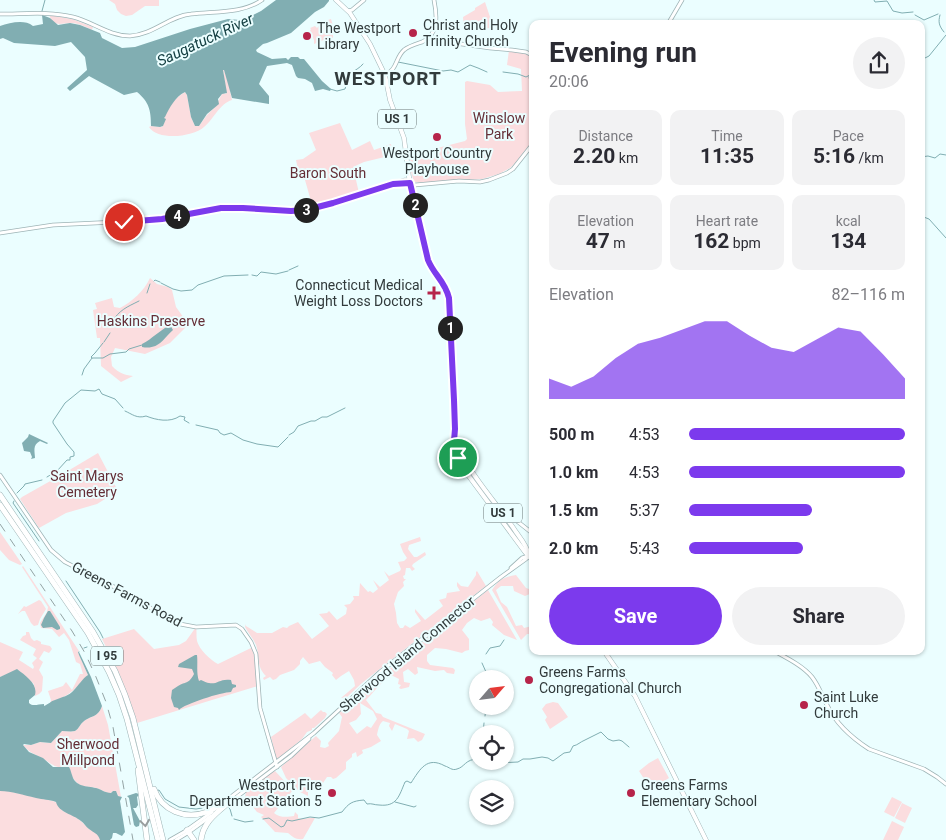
<!DOCTYPE html>
<meta charset="utf-8">
<style>
body{margin:0;font-family:Roboto,sans-serif;background:#f2f2f3;color:#2b2b33;height:100vh;display:flex;flex-direction:column;font-size:19px;white-space:nowrap}
*{box-sizing:border-box;margin:0}
p{font-size:16px;color:#7c7c81}
.icon{flex:none;width:28px;height:28px;fill:none;stroke:currentColor;stroke-width:2;stroke-linecap:round;stroke-linejoin:round}
.map{position:relative;flex:1;overflow:hidden}
.drawer{position:absolute;left:529px;top:20px;width:396px;height:635px;display:flex;flex-direction:column;background:#fff;border-radius:10px;box-shadow:0 1px 4px #0004}
.drawer>*{flex:none}
.needle{width:32px;rotate:62deg}
.fabs{position:absolute;left:469px;top:670px;display:grid;gap:10px}
.fabs a{display:grid;place-items:center;width:45px;height:45px;border-radius:50%;background:#fff;box-shadow:0 1px 4px #0004;font-size:25px}
.pin{position:absolute;display:grid;place-items:center;width:42px;height:42px;color:#fff;margin:-21px;border:2px solid #fff;border-radius:50%;box-shadow:0 1px 5px #0007}
.km{position:absolute;width:25px;height:25px;margin:-12px;border-radius:50%;background:#222;color:#fff;font-size:14px;line-height:25px;text-align:center}
.round{display:grid;place-items:center;flex:none;width:52px;height:52px;border-radius:26px;background:#f2f2f3}
.overview{display:flex;align-items:center;justify-content:space-between;height:85px;padding:0 20px}
h1{font-size:28px;font-weight:700;line-height:38px}
.metrics{display:grid;grid-template-columns:repeat(3,1fr);gap:8px;height:85px;padding:5px 20px}
.metrics div{display:grid;align-content:center;border-radius:10px;background:#f2f2f3;text-align:center}
.metrics b{font-size:21px;font-weight:700}
.metrics small{font-size:14px;font-weight:400}
.metrics p{font-size:14px}
.chart{height:140px;padding:10px 20px}
.chart p{display:flex;justify-content:space-between}
.chart svg{width:100%;height:90px;margin-top:5px;fill:#7c3aed;opacity:.7}
.button{display:flex;gap:10px;margin-top:auto;padding:10px 20px}
.button a{flex:1;height:58px;border-radius:30px;background:#7c3aed;color:#fff;font-size:20px;font-weight:700;line-height:58px;text-align:center}
.button a+a{background:#f2f2f3;color:#2b2b33}
ul{padding:0 20px;list-style:none;font-size:16px}
li{display:grid;grid-template-columns:80px 60px 1fr;align-items:center;height:38px}
li i{height:12px;border-radius:6px;background:#7c3aed}
.map>svg:first-child{display:block}
.green{fill:#fbdddf;fill-rule:evenodd}
.water{fill:#81aeb2}
.lines{fill:none;stroke-linecap:round;stroke-linejoin:round}
.stream{stroke:#81aeb2;stroke-width:1}
.secondary-casing{stroke:#9eb4b6;stroke-width:4.5}
.primary-casing{stroke:#9eb4b6;stroke-width:5}
.highway-casing{stroke:#9eb4b6;stroke-width:6}
.secondary{stroke:#fff;stroke-width:3}
.primary{stroke:#fff;stroke-width:4}
.highway{stroke:#fff;stroke-width:5}
.rail{stroke:#94a3a4;stroke-width:1;stroke-dasharray:9 9;stroke-linecap:butt}
.oneway{stroke:#989d9e}
.route-casing{stroke:#fff;stroke-width:10}
.route{stroke:#7c3aed;stroke-width:6}
.poi-dot{fill:#b6244a;stroke:#ebfeff;stroke-width:2}
.labels{text-anchor:middle;stroke-width:4;stroke-linejoin:round;paint-order:stroke}
.shield{fill:#ebfeff;stroke:#6a7676;stroke-width:1}
.shield-label{font-size:12px;font-weight:bold;fill:#323b3c}
.poi-label{font-size:14px;fill:#323b3c;stroke:#ebfeff;text-anchor:start}
.park-label{font-size:14px;fill:#642e36;stroke:#ebfeff}
.street-label{font-size:14px;fill:#323b3c;stroke:#ebfeff}
.water-label{font-size:15px;font-style:italic;fill:#154043;stroke:#ebfeff}
.district-label{font-size:19px;font-weight:bold;letter-spacing:1px;fill:#323b3c;stroke:#ebfeff}
</style>
<div class="map">
<svg width="946" height="840" viewBox="0 0 946 840">
<rect width="100%" height="100%" fill="#ebfeff"/>
<!-- green -->
<g class="green">
<path d="M109 0H159V6H145L132 15 126 16 121 14 117 10 115 4Z"/>
<path d="M485 2 493 26V28L464 29 463 17 475 10V8Z"/>
<path d="M49 15 72 19 93 27 92 30C86 27 80 24 73 23 62 22 55 29 49 15Z"/>
<path d="M331 19 333 26V38L331 37 314 44V40L310 31 311 29 310 28 315 26 317 28 322 22Z"/>
<path d="M509 50 526 53 532 56V67L529 66V76L532 88V142L521 158 510 168 499 174 482 179 423 183 414 182 411 172 410 155 465 141 467 139 465 124V82L467 81 490 85 498 92 522 91 521 69 507 65Z"/>
<path d="M223 70H224L230 87V91L232 100C219 104 214 119 204 127 193 137 158 141 149 127L151 126 162 127C166 120 163 127 164 119 166 108 176 97 185 92L187 95 191 117 195 126H199L207 115 215 107 222 94 223 93 226 94Z"/>
<path d="M340 123 352 150 370 141 374 150 391 144 393 155 364 162 353 167 359 193 313 208 305 180 300 179 296 160 303 159 316 150 309 133Z"/>
<path d="M150 278 157 284 168 287 172 290 176 307 186 321 187 326 170 343 145 354 115 348 111 357 112 366C119 373 124 375 133 376L121 382 101 366 100 338H97L93 310 97 309 95 303 112 298 114 307 120 308C133 301 144 291 150 278Z"/>
<path d="M98 453 118 491 97 504 66 513 39 528 20 499 22 497 61 475Z"/>
<path d="M0 532 22 564 20 565 9 560 0 550Z"/>
<path d="M420 537 421 541 409 545 408 549 414 557H417L425 552 426 555 413 564 412 566 415 569 412 571 410 568H406L405 575 403 576 404 579H406L403 582 404 586 398 592 394 604 396 613 397 623 400 628H403L405 625 410 628 421 621 415 612V609L425 620 443 606 439 600 446 598 447 593 460 591 457 586V582L461 586 468 587 476 575V572L477 571 486 586 452 612 362 683 347 697 341 698 355 686 354 680 349 671 341 676 336 680 332 675 333 673 325 667 320 661 309 664 303 657 300 661V664L294 670 280 675 276 679 273 680 270 677 264 680 263 678 266 676C256 666 260 657 256 645 253 638 248 633 245 627L246 624V626L257 633H272L283 627 287 628 289 626 298 622 312 639 329 626 319 614 327 613 329 611 337 620 346 614 347 608 344 605 350 604 354 599 353 596H359L360 583 368 592 370 591 373 593 378 589 373 580 380 587 389 580 384 571 389 576 400 571 401 569 398 562 404 561 407 558 403 552 400 544Z"/>
<path d="M23 566 79 651 78 652 79 655 88 675C82 680 78 688 71 692 64 698 57 699 50 704L51 700 48 691 63 686 66 682 72 690 80 674H83L80 664 76 662 69 640 64 633 59 637 52 629 41 628 40 623 47 612 48 607 22 567Z"/>
<path d="M516 575 526 588 529 589 532 588V593L525 596 514 591 513 586H501L496 590 501 602 507 607 516 626 522 625 524 628 532 626V636L530 634H527L521 640 492 590C499 579 504 577 516 575Z"/>
<path d="M488 590 517 640 504 635 492 625 493 622 490 618 481 621 474 618 467 623 462 630 469 639V650L465 651 462 653 446 649 435 648 427 655V661L430 665 453 668 455 670 454 674 447 673 444 670 435 671 417 667 418 673 415 675 408 669 403 672 404 682 410 683 409 687 401 689 399 688 401 685 398 684 399 679 391 675C381 682 374 692 366 700L376 713 381 714 383 717 425 734 422 740 418 742 414 738 407 739 409 731 407 729 395 724 392 731 389 726 390 723 383 721C379 724 378 730 377 735L381 741 371 747 362 750 363 753 357 757 356 752 352 754V757L346 762V769L336 778 333 779 331 777H327L323 783C316 785 317 784 313 790L310 789 308 791V796L300 792 286 778 281 767 316 736 321 741 320 747 325 748 329 746 328 743 339 731 342 717 339 713 385 672ZM360 703 373 711 377 719 371 728 367 726 357 734 349 723 356 720 361 714Z"/>
<path d="M39 600 41 601 46 609 40 619 38 625 34 626 31 623 25 611H22L18 614 24 606 26 607Z"/>
<path d="M196 627C197 632 196 636 197 641 199 649 210 660 218 664L253 647 258 686 137 723 119 673 102 639 134 629 154 649 179 645 186 641Z"/>
<path d="M26 632H29L31 638 34 641 37 640 41 642V644L50 646 52 649 49 653 44 651 39 659 43 662 39 670 43 677 42 691 39 694 35 696 34 684 18 670 0 677V642L23 652 19 660 33 669 34 667 32 663 37 658 33 655 36 649 20 640 23 636 26 635Z"/>
<path d="M553 702 558 703 568 717 550 729 545 720 547 717 542 709 546 704Z"/>
<path d="M102 706 108 725 121 797 118 796 117 793 113 791 111 793C105 793 104 791 99 789 89 785 81 790 73 778 70 774 71 771 68 767 54 769 53 764 42 758 34 754 29 752 23 745H31L40 742 51 743 62 731C66 731 71 732 75 731 79 729 80 724 83 722 91 715 98 718 102 706Z"/>
<path d="M321 710 323 712H325L327 714 325 718 314 728H312V730L307 732 302 739 279 758H276L271 737 305 713 311 719Z"/>
<path d="M658 758 669 778 661 783H655L651 786 648 785 639 771 649 763Z"/>
<path d="M275 771 293 790 274 813C279 818 288 817 294 816L295 812 298 815V818C303 820 309 817 315 818L303 839C296 840 293 837 288 833L275 832 262 818 261 817 264 815 257 812 245 797 246 792 271 773Z"/>
<path d="M0 791H10L16 793 25 794 34 797 49 800 56 802 63 811 74 816 81 821 89 829 96 832 99 836 100 840H0Z"/>
<path d="M892 797 902 802 894 817 884 812Z"/>
<path d="M902 803 912 808 905 823 895 818Z"/>
<path d="M892 821 904 827 898 840H883Z"/>
</g>
<!-- water -->
<g class="water">
<path d="M276 0H329V1L324 7 315 12 291 33 267 43 263 44 256 50 257 52 272 59 286 58 288 60 291 57H298L300 59H304L322 81 331 89 330 91 323 89 315 91 312 83 305 79 298 78 296 76 292 65 287 63 267 66 259 84 269 96V104L232 98 224 70H223L227 93 222 94 218 99 219 104 207 114 199 126H195L191 117 187 95 185 92C175 97 170 107 165 117L164 118 166 119 163 126 160 127 151 126C151 110 149 102 137 92L124 95 89 76 70 91 67 88 87 70 85 57 71 42 55 46 14 43 3 38 0 39V26C10 23 24 19 33 26L43 24 42 15 50 18 58 25 70 23 80 25 100 33 102 38 122 48 135 47 190 29 228 19 240 20 241 21 261 11Z"/>
<path d="M170 325 173 330C163 339 159 350 142 347V344C152 339 160 330 170 325Z"/>
<path d="M29 434 48 443 47 444 40 441C32 445 35 452 35 458L31 459 32 457 30 452 24 451 22 443 28 437Z"/>
<path d="M48 611H50L60 627V629L57 630 52 627 43 628 41 625 44 618Z"/>
<path d="M80 651 79 652 91 677 102 706C98 718 91 715 83 722 80 724 79 729 75 731 71 732 66 731 62 731L51 743 40 742 31 745 24 744 23 745 29 752 43 758 53 767H69C71 770 71 773 72 775 75 787 87 786 96 788 101 789 105 793 111 793L113 791H116L118 796 122 797 120 801 125 832 122 836 116 833H113L112 838 110 840H100C98 833 94 833 89 829 86 827 84 823 81 821 73 814 59 813 56 802 49 799 43 800 36 798 23 795 12 791 0 791V677L17 669C26 676 38 684 35 695L29 700V703C33 707 38 704 44 704V706C49 704 51 701 55 700 62 697 69 696 74 690 79 685 82 679 88 675L79 655 78 652Z"/>
<path d="M195 655H197C198 664 196 673 199 681L201 680C204 681 207 683 209 683 217 685 220 678 231 680L232 684 236 685V687L233 688 231 692C222 692 184 704 179 710L178 708 174 707 171 698 172 690C174 689 176 687 178 686 186 681 188 685 194 674L192 669 178 667 179 664Z"/>
<path d="M136 793 139 794V795L137 797 138 805 136 808H133L140 821 139 826 136 827 134 825 129 798 127 796Z"/>
</g>
<g class="lines">
<!-- stream -->
<g class="stream">
<path d="M874 0 875 2 887 1 893 11 902 13 913 12"/>
<path d="M42 11 45 0"/>
<path d="M915 15 924 20 938 14"/>
<path d="M940 15C938 22 939 26 944 32"/>
<path d="M921 60 929 56 946 35"/>
<path d="M398 62 443 71 451 70 458 72 470 65 478 68 487 72"/>
<path d="M503 72 518 74 526 77 532 74"/>
<path d="M529 77 532 92"/>
<path d="M330 89 337 91 345 89C347 83 347 78 352 73 356 69 360 68 363 64"/>
<path d="M921 157 928 156 935 158 940 154 946 155"/>
<path d="M532 199V202"/>
<path d="M921 216 929 219 946 238"/>
<path d="M289 270 298 266"/>
<path d="M252 275 257 276 261 272 276 274 288 271"/>
<path d="M154 281 155 280 160 282"/>
<path d="M161 283 173 289 181 291 192 290 198 285 224 276 248 275"/>
<path d="M147 293 150 284"/>
<path d="M112 322C119 310 127 307 139 301"/>
<path d="M104 342 110 333"/>
<path d="M92 358 91 357 95 353 103 343"/>
<path d="M82 375 84 369 92 358H103L110 354 126 352 129 349 142 345"/>
<path d="M125 411C132 414 137 419 146 416 156 420 170 423 180 416L185 417 184 420 189 423"/>
<path d="M196 425 218 430 220 433 224 435 231 433 243 440 257 444 278 447 288 437"/>
<path d="M289 435 294 432 298 426 311 421H315L322 417H327L345 408"/>
<path d="M47 477 57 471 67 460H70V457L74 456V452L67 444 53 423V421L65 403 81 390 95 391 99 389 102 394 115 399 123 408"/>
<path d="M17 493 24 486 25 484 42 480"/>
<path d="M14 501 13 503 39 541"/>
<path d="M66 581 100 632 103 638"/>
<path d="M84 648 87 647"/>
<path d="M486 654 490 648 500 646 504 640"/>
<path d="M482 663 486 672"/>
<path d="M489 677V679"/>
<path d="M485 716 486 707"/>
<path d="M483 734 484 723"/>
<path d="M488 761 498 763 518 762 523 759H530L542 757 548 758 553 761 564 753 570 752 573 746C578 745 580 742 585 740 590 737 596 735 601 732L608 739 613 741 619 740 622 741 629 747"/>
<path d="M156 791 159 790 165 799 179 807 196 809 202 808 211 802 218 803"/>
<path d="M395 802 414 807 416 806"/>
<path d="M228 807 230 809 232 816"/>
<path d="M234 819 245 822 253 821"/>
<path d="M263 819 269 818 281 827 284 826 287 820 292 821 310 817 319 818 342 812C349 803 352 801 364 800L367 804C372 803 374 805 379 805 397 807 399 796 405 782L407 781 411 783C420 769 427 756 445 766 449 767 452 771 457 769 465 767 465 759 478 759"/>
</g>
<defs>
<g id="secondary">
<path d="M348 11 352 10 364 0"/>
<path d="M0 14C24 14 49 11 73 17 93 22 109 36 130 36 153 35 169 16 191 14 214 11 242 14 262 0"/>
<path d="M668 24 682 0"/>
<path d="M429 38 433 40 490 48 512 50 526 52 532 55"/>
<path d="M385 75C398 69 395 58 404 50 409 46 416 44 422 42 439 35 437 15 434 0"/>
<path d="M399 184 410 183"/>
<path d="M0 233 53 225 158 220 221 208 239 207 281 211 303 210 333 203 405 180 408 181 410 183 415 185 459 181 480 182 489 180 507 173 513 169 532 145"/>
<path d="M0 475 51 550 65 562 136 598 158 613 168 619 180 624 196 627 236 625 242 629 251 642 256 654 260 708 277 767"/>
<path d="M503 513 508 514 532 533"/>
<path d="M511 568 522 558 528 556"/>
<path d="M774 651C787 658 803 666 812 677 819 686 822 696 827 705 836 724 852 738 869 749L924 769 937 777 946 784"/>
<path d="M223 803 314 733 380 672 501 577 526 559 529 556"/>
<path d="M226 805 291 756 309 739"/>
<path d="M170 840 184 832 212 812"/>
<path d="M176 840 189 832 211 816"/>
</g>
<g id="primary">
<path d="M336 0 350 13 357 24 370 44 385 75 390 100 404 138 409 177 428 260C435 278 447 281 449 303L454 400 455 429 454 441 458 458 465 471 525 552 532 560"/>
<path d="M456 437C461 466 499 505 516 532 521 539 527 546 529 555"/>
<path d="M604 651 635 696 706 840"/>
</g>
<g id="highway">
<path d="M0 495 93 632 115 671 125 695 133 718 163 840"/>
<path d="M0 505 88 633 109 672 119 695 127 719 158 840"/>
<path d="M138 770 147 840"/>
<path d="M154 789C162 811 185 820 207 812 213 810 219 805 224 802"/>
<path d="M187 830 194 840"/>
<path d="M201 840C203 823 215 814 227 804"/>
</g>
</defs>
<!-- secondary casing -->
<use href="#secondary" class="secondary-casing"/>
<!-- primary casing -->
<use href="#primary" class="primary-casing"/>
<!-- highway casing -->
<use href="#highway" class="highway-casing"/>
<!-- secondary -->
<use href="#secondary" class="secondary"/>
<!-- primary -->
<use href="#primary" class="primary"/>
<!-- highway -->
<use href="#highway" class="highway"/>
<!-- rail -->
<path class="rail" d="M0 524 72 631 85 653 96 677 106 702 113 727 133 840"/>
</g>
<!-- one-way arrows -->
<defs><path id="oneway-chevron" d="M-2-3.5L2.5 0L-2 3.5" fill="none" stroke-width="1.6" stroke-linecap="round" stroke-linejoin="round" transform="scale(1.25)"/></defs>
<use class="oneway" href="#oneway-chevron" transform="translate(145 823) rotate(82)"/>
<g class="lines">
<defs>
<path id="route" d="M124 222 162 219 221 208H243L291 211 306 210 333 203 393 184 410 183 428 260C434 275 445 281 449 298L454 400 455 429 454 441 458 458"/>
</defs>
<!-- route casing -->
<use href="#route" class="route-casing"/>
<!-- route -->
<use href="#route" class="route"/>
</g>
<!-- markers -->
<g class="poi-dot">
<circle cx="413" cy="33" r="5"/>
<circle cx="307" cy="36" r="5"/>
<circle cx="437" cy="137" r="5"/>
<path d="M431.5 285.5h5v5h5v5h-5v5h-5v-5h-5v-5h5z"/>
<circle cx="529" cy="680" r="5"/>
<circle cx="804" cy="705" r="5"/>
<circle cx="332" cy="793" r="5"/>
<circle cx="631" cy="793" r="5"/>
</g>
<g class="labels">
<!-- shield labels -->
<g class="shield">
<rect x="378" y="109.5" width="38" height="19" rx="4"/>
<rect x="484" y="503.5" width="38" height="19" rx="4"/>
<rect x="91" y="646.5" width="32" height="19" rx="4"/>
</g>
<g class="shield-label">
<text x="397" y="123">US 1</text>
<text x="503" y="517">US 1</text>
<text x="107" y="660">I 95</text>
</g>
<!-- poi labels -->
<g class="poi-label">
<text x="423" y="30">Christ and Holy<tspan x="423" dy="16">Trinity Church</tspan></text>
<text x="317" y="33">The Westport<tspan x="317" dy="16">Library</tspan></text>
<text x="437" y="158" text-anchor="middle">Westport Country<tspan x="437" dy="16">Playhouse</tspan></text>
<text x="423" y="290" text-anchor="end">Connecticut Medical<tspan x="423" dy="16">Weight Loss Doctors</tspan></text>
<text x="539" y="677">Greens Farms<tspan x="539" dy="16">Congregational Church</tspan></text>
<text x="814" y="702">Saint Luke<tspan x="814" dy="16">Church</tspan></text>
<text x="322" y="790" text-anchor="end">Westport Fire<tspan x="322" dy="16">Department Station 5</tspan></text>
<text x="641" y="790">Greens Farms<tspan x="641" dy="16">Elementary School</tspan></text>
</g>
<!-- park labels -->
<g class="park-label">
<text x="499" y="123">Winslow<tspan x="499" dy="16">Park</tspan></text>
<text x="328" y="178">Baron South</text>
<text x="151" y="326">Haskins Preserve</text>
<text x="87" y="481">Saint Marys<tspan x="87" dy="16">Cemetery</tspan></text>
<text x="88" y="749">Sherwood<tspan x="88" dy="16">Millpond</tspan></text>
</g>
<!-- street labels -->
<g class="street-label">
<text transform="translate(127 594) rotate(28)" y="5">Greens Farms Road</text>
<text transform="translate(407 654) rotate(-40)" y="5">Sherwood Island Connector</text>
</g>
<!-- water labels -->
<g class="water-label">
<text transform="translate(205 40) rotate(-25)" y="5">Saugatuck River</text>
</g>
<!-- district labels -->
<g class="district-label">
<text x="388" y="85">WESTPORT</text>
</g>
</g>
</svg>
<div class="fabs">
<a><svg class="needle" viewBox="-14 -14 28 28"><path d="M0-13l5 13h-10z" fill="#e53935"/><path d="M0 13l5-13h-10z" fill="#7c7c81"/></svg></a>
<a><svg class="icon" aria-label="locate" viewBox="0 0 24 24"><circle cx="12" cy="12" r="6"/><path d="M12 2v4M12 18v4M2 12h4M18 12h4"/></svg></a>
<a><svg class="icon" aria-label="layers" viewBox="0 0 24 24"><path d="M12 4l9 5-9 5-9-5zM3 14l9 5 9-5"/></svg></a>
</div>
<div class="pin" style="left:458px;top:458px;background:#1e9e55"><svg class="icon" aria-label="arrive" viewBox="0 0 24 24"><path d="M6 21V4h12l-3 4 3 4H6"/></svg></div>
<div class="pin" style="left:124px;top:222px;background:#d93025"><svg class="icon" aria-label="check" viewBox="0 0 24 24"><path d="M5 12l5 5 9-10"/></svg></div>
<b class="km" style="left:450px;top:328px">1</b>
<b class="km" style="left:415px;top:205px">2</b>
<b class="km" style="left:306px;top:210px">3</b>
<b class="km" style="left:177px;top:216px">4</b>
<section class="drawer">
<div class="overview"><div><h1>Evening run</h1><p>20:06</p></div><a class="round"><svg class="icon" aria-label="share" viewBox="0 0 24 24"><path d="M12 15V3M7 8l5-5 5 5M5 13v7h14v-7"/></svg></a></div>
<div class="metrics">
<div><p>Distance</p><b>2.20<small> km</small></b></div>
<div><p>Time</p><b>11:35</b></div>
<div><p>Pace</p><b>5:16<small> /km</small></b></div>
</div>
<div class="metrics">
<div><p>Elevation</p><b>47<small> m</small></b></div>
<div><p>Heart rate</p><b>162<small> bpm</small></b></div>
<div><p>kcal</p><b>134</b></div>
</div>
<div class="chart"><p><span>Elevation</span>82–116 m</p>
<svg viewBox="0 0 160 44" preserveAspectRatio="none"><path d="M0 44V34L10 38L20 33L30 24L40 17L50 14L60 10L70 6L80 6L90 13L100 19L110 21L120 15L130 9L140 11L150 22L160 34V44z"/></svg>
</div>
<ul>
<li><b>500 m</b>4:53<i style="width:100%"></i></li>
<li><b>1.0 km</b>4:53<i style="width:100%"></i></li>
<li><b>1.5 km</b>5:37<i style="width:57%"></i></li>
<li><b>2.0 km</b>5:43<i style="width:53%"></i></li>
</ul>
<div class="button"><a>Save</a><a>Share</a></div>
</section>
</div>
